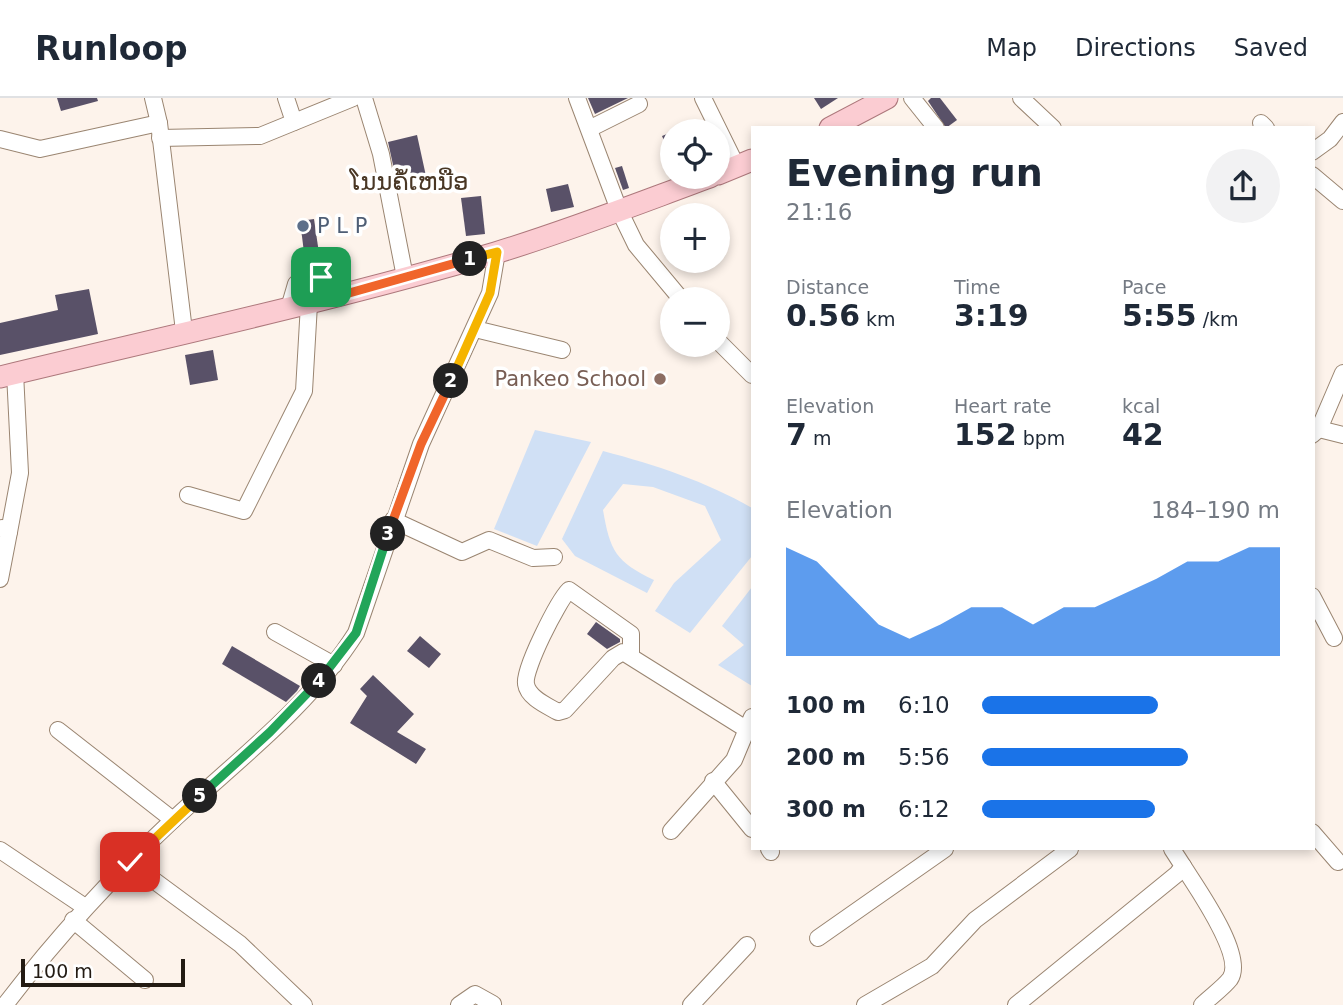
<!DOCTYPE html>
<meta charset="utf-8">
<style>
body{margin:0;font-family:"DejaVu Sans","Noto Sans Lao",sans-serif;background:#f2f2f3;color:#1f2937;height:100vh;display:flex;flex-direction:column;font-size:26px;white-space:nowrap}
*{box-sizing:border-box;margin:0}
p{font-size:23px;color:#747a83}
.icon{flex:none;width:38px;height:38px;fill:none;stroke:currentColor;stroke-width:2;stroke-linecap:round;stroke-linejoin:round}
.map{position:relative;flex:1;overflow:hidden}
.details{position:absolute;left:751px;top:28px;width:564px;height:724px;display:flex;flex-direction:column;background:#fff;border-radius:0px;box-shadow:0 4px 10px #0003}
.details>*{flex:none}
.buttons{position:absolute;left:660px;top:21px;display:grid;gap:14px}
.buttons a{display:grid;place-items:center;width:70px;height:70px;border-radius:50%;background:#fff;box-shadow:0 4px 10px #0003;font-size:35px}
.scale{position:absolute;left:21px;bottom:18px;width:164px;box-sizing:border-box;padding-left:7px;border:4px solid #231b13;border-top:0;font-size:19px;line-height:24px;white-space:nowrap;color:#231b13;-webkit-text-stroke:5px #fff;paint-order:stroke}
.pin{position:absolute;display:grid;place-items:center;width:60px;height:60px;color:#fff;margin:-30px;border-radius:14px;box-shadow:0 4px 10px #0006}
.km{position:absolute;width:35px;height:35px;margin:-18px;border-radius:50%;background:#222;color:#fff;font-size:19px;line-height:35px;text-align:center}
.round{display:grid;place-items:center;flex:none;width:74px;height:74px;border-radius:37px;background:#f2f2f3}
.head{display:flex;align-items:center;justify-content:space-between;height:119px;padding:0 35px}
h1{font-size:38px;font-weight:600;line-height:52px}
.stats{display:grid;grid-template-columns:repeat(3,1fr);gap:10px;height:119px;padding:7px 35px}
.stats div{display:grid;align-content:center}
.stats b{font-size:30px;font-weight:600}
.stats small{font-size:19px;font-weight:400}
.stats p{font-size:19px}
.chart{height:196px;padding:14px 35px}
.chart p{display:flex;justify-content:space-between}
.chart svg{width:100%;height:126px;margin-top:7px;fill:#1a73e8;opacity:.7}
ul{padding:0 35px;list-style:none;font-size:23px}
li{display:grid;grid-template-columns:112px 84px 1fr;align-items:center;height:52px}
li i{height:18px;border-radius:9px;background:#1a73e8}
header{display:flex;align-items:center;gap:42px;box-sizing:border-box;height:98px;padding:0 35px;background:#fff;border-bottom:2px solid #e0e1e3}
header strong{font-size:33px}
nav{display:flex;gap:38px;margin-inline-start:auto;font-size:24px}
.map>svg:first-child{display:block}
.water{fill:#d0e0f5}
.building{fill:#595168}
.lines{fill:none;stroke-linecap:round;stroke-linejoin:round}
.minor-casing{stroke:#9a8571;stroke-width:18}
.major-casing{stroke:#ad787c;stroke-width:23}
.minor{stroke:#fff;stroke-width:16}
.major{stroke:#fbccd2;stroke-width:21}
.split-1-casing{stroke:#fff;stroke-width:14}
.split-2-casing{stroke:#fff;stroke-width:14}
.split-3-casing{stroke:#fff;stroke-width:14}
.split-4-casing{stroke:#fff;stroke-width:14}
.split-5-casing{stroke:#fff;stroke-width:14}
.split-6-casing{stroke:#fff;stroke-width:14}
.split-1{stroke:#f0652b;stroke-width:9}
.split-2{stroke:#f5b400;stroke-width:9}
.split-3{stroke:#f0652b;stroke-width:9}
.split-4{stroke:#22a559;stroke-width:9}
.split-5{stroke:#22a559;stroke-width:9}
.split-6{stroke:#f5b400;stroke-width:9}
.service-dot{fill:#5c6f8a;stroke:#fff;stroke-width:2.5}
.education-dot{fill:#8d6e63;stroke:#fff;stroke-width:2.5}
.labels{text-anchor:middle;stroke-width:7;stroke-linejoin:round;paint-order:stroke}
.service-label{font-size:21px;fill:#4e5e75;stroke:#fff;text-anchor:start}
.education-label{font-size:21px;fill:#785e54;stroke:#fff;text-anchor:end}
.quarter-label{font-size:24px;fill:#493725;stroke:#fff}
</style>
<header>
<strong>Runloop</strong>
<nav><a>Map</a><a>Directions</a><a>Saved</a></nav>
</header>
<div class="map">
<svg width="1343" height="907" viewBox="0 0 1343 907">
<rect width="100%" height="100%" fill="#fdf3eb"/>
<!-- water -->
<g class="water">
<path d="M535 332 591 344 537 448 494 431Z"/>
<path d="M603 353C656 367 705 383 752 410V458L690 535 655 513 674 485 721 442 705 408 653 389 623 386 603 412C610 453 616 464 654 482L647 495 575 458 562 441Z"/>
<path d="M752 489V588L718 567 744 547 722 528Z"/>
</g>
<!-- building -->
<g class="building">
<path d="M57 0H97L98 3 61 13Z"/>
<path d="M588 0H628L595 16Z"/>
<path d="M814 0H838L821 11Z"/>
<path d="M931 0H940L957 22 946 30 928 3Z"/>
<path d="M672 34V61L662 38Z"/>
<path d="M417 37 426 78 397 85 388 44Z"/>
<path d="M622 68 629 90 623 92 615 70Z"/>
<path d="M568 86 574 109 551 114 546 91Z"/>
<path d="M481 98 485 136 466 138 461 100Z"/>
<path d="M314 121 321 169 306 170 300 123Z"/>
<path d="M89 191 98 236 0 257V225L58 212 55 197Z"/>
<path d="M213 252 218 282 190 287 185 257Z"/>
<path d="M596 524 620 541V544L607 551 587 536Z"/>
<path d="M420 538 441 556 429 570 407 553Z"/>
<path d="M232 548 300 588 297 593 286 604 222 566Z"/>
<path d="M373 577 414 616 397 634 426 651 416 666 350 625 367 598 360 591Z"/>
</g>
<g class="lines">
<defs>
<g id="minor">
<path d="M153 0 159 25 184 233"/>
<path d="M286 0 294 24"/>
<path d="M364 0 381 56 405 179"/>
<path d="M577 0 619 112 636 147 681 201"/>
<path d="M703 0 737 69"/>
<path d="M912 0 936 30"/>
<path d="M1021 0 1053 30"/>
<path d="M1261 25 1266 30"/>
<path d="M591 30 639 6"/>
<path d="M160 40 260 38 353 0"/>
<path d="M0 41 40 51 159 25"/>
<path d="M1312 54 1330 41 1343 24"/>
<path d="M1312 77 1343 103"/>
<path d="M289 210 296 186 301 181 321 179 335 199"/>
<path d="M475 231 562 252"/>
<path d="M718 243 752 277"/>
<path d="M1319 331 1343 337"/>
<path d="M1312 337 1319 331 1343 275"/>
<path d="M188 397 244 413 304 293 309 206"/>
<path d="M393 422 462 454 489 442 533 460 554 459"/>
<path d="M9 434 20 375 15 275"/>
<path d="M0 481 9 434 2 430"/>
<path d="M1312 498 1334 540"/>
<path d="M275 534 334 567"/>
<path d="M631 558V536L569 492C558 503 523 572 526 586 528 600 548 608 558 614L565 612 613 560 623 554 746 631"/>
<path d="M58 632 173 722"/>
<path d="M713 683 752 731"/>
<path d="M671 733 734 662 752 619"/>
<path d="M1312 734 1338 764"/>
<path d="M769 751 771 754"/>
<path d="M0 752 85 809"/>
<path d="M129 764 240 846 304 907"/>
<path d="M1183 768C1196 789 1246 858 1230 881 1223 890 1210 899 1202 907"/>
<path d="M73 822 145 882"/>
<path d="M818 840 945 751"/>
<path d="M5 907C56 840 112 779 174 721 236 663 310 608 356 535L421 346 490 195 497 154"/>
<path d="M459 907 475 896 493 906"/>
<path d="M691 907 747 847"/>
<path d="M865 907 932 868 975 822 1070 751"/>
<path d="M1016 907 1177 776 1183 768 1172 751"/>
</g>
<g id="major">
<path d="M830 30 887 0"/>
<path d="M718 76 752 62"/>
<path d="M0 279C165 239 332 203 495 155 568 133 639 105 710 79"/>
</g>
</defs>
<!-- minor casing -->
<use href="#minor" class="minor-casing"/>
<!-- major casing -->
<use href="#major" class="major-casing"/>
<!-- minor -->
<use href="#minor" class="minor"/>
<!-- major -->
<use href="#major" class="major"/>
</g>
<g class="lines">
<defs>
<path id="split-1" d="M321 179 335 199 470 161"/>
<path id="split-2" d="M451 283 490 195 497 154 470 161"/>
<path id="split-3" d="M388 436 421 346 451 283"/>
<path id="split-4" d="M319 583 356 535 388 436"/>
<path id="split-5" d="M200 698 270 634 319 583"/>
<path id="split-6" d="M130 764 200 698"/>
</defs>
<!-- split-1 casing -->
<use href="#split-1" class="split-1-casing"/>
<!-- split-2 casing -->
<use href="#split-2" class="split-2-casing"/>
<!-- split-3 casing -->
<use href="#split-3" class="split-3-casing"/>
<!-- split-4 casing -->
<use href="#split-4" class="split-4-casing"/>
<!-- split-5 casing -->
<use href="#split-5" class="split-5-casing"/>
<!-- split-6 casing -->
<use href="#split-6" class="split-6-casing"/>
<!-- split-1 -->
<use href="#split-1" class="split-1"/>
<!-- split-2 -->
<use href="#split-2" class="split-2"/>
<!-- split-3 -->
<use href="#split-3" class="split-3"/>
<!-- split-4 -->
<use href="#split-4" class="split-4"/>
<!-- split-5 -->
<use href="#split-5" class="split-5"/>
<!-- split-6 -->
<use href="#split-6" class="split-6"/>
</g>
<!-- markers -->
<circle class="service-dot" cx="303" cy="128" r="7"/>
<circle class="education-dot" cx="660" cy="281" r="7"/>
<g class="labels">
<!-- service labels -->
<g class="service-label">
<text x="317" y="135">P L P</text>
</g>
<!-- education labels -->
<g class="education-label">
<text x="646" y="288">Pankeo School</text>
</g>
<!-- quarter labels -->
<g class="quarter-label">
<text x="409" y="92">ໂນນຄໍ້ເຫນືອ</text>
</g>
</g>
</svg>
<div class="buttons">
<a><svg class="icon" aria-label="locate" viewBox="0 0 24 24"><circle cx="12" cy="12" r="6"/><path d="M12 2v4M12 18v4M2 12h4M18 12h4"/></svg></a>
<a>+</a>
<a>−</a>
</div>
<div class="scale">100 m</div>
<div class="pin" style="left:321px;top:179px;background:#1e9e55"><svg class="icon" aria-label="arrive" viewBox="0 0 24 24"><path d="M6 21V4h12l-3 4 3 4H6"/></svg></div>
<div class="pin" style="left:130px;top:764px;background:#d93025"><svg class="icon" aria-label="check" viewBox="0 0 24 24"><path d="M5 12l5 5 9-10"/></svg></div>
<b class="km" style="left:470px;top:161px">1</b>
<b class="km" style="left:451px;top:283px">2</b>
<b class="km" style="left:388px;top:436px">3</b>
<b class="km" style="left:319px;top:583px">4</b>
<b class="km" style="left:200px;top:698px">5</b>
<section class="details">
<div class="head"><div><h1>Evening run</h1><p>21:16</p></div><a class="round"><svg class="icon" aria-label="share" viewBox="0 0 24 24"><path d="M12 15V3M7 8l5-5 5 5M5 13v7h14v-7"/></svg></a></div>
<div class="stats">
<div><p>Distance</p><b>0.56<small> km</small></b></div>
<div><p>Time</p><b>3:19</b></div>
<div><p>Pace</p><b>5:55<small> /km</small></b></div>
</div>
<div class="stats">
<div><p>Elevation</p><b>7<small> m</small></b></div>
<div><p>Heart rate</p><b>152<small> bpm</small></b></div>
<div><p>kcal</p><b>42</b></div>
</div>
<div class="chart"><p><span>Elevation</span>184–190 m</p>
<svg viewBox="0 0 160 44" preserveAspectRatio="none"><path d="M0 44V6L10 11L20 22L30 33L40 38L50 33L60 27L70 27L80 33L90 27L100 27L110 22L120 17L130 11L140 11L150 6L160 6V44z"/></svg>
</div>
<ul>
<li><b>100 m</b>6:10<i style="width:59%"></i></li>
<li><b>200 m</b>5:56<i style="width:69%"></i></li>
<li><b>300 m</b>6:12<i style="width:58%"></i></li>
</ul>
</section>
</div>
